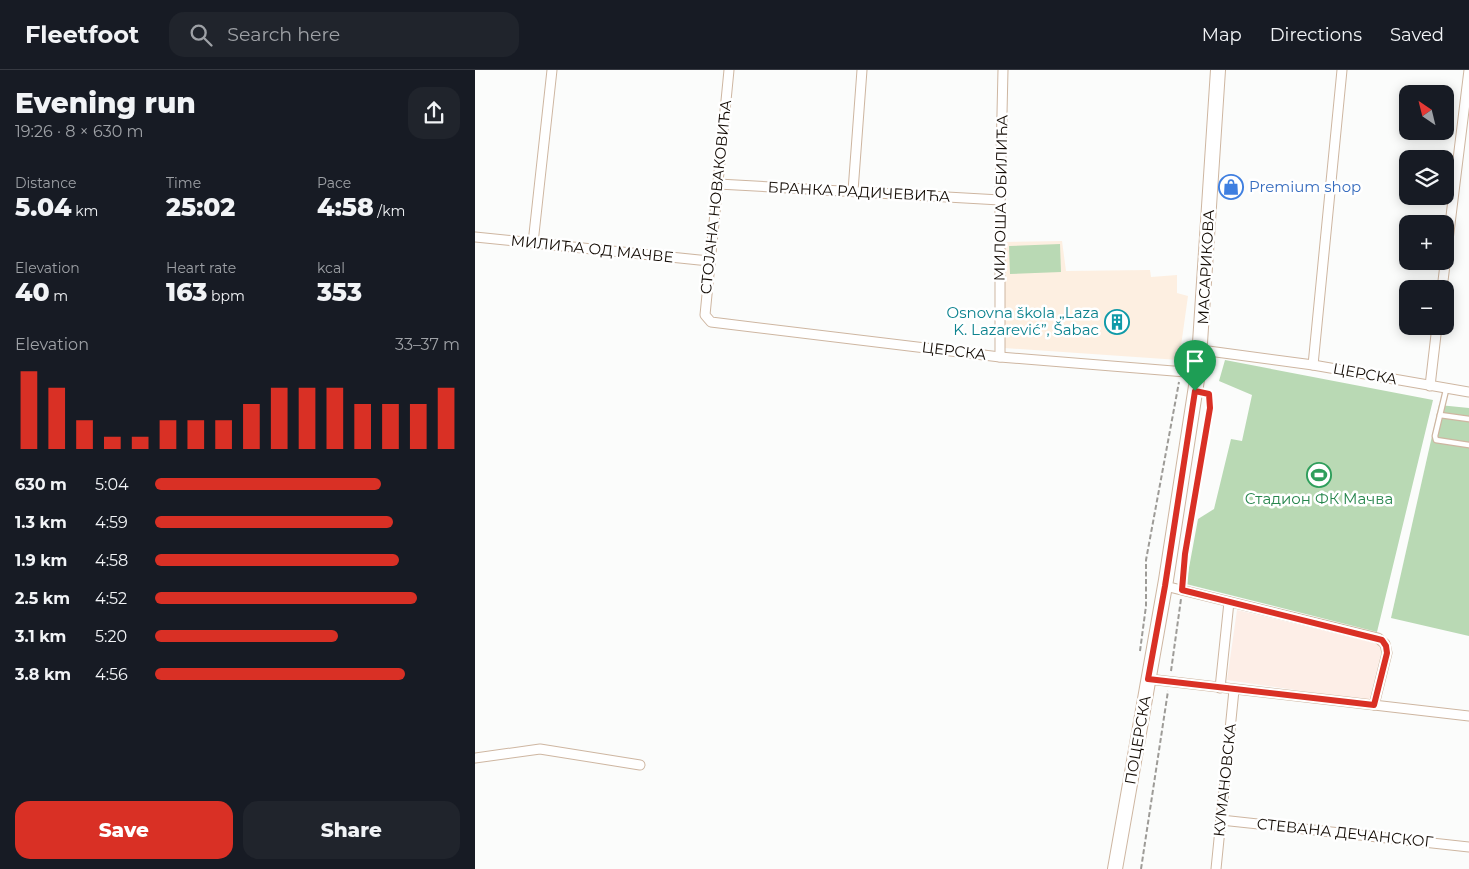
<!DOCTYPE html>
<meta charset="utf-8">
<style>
body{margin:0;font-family:Montserrat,sans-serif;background:#20242c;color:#f1f3f6;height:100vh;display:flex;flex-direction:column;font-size:19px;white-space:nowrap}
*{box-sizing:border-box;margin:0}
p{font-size:16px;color:#9ea1a6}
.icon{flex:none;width:28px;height:28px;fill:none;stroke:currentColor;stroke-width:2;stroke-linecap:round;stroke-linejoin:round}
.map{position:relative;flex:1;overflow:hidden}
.details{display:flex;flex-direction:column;background:#171b24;width:475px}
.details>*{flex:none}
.needle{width:32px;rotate:325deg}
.fabs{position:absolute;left:924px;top:15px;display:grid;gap:10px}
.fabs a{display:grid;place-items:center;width:55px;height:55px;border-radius:10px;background:#171b24;box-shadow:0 2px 12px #0003;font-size:25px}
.pin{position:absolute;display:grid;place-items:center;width:42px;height:42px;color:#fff;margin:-51px -21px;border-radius:50% 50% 50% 0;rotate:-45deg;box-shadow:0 0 5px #0007}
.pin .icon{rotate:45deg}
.round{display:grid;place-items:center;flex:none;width:52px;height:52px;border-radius:15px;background:#20242c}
.overview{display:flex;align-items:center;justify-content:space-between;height:85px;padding:0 15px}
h1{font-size:28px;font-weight:800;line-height:38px}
.figures{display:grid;grid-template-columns:repeat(3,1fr);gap:8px;height:85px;padding:5px 15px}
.figures div{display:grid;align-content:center}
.figures b{font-size:25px;font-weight:800}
.figures small{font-size:14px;font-weight:400}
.figures p{font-size:14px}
.chart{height:140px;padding:10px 15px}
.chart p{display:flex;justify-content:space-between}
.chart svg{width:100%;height:90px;margin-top:5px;stroke:#d93025;stroke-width:6}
.button{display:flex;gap:10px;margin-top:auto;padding:10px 15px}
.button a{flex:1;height:58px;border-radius:15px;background:#d93025;color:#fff;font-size:20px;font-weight:800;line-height:58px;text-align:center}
.button a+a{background:#20242c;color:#f1f3f6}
ul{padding:0 15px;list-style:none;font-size:16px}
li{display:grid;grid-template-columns:80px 60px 1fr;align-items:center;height:38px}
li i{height:12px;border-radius:6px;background:#d93025}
header{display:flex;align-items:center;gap:30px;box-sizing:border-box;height:70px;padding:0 25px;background:#171b24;border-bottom:1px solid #363941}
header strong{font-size:24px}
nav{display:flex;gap:28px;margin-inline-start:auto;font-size:18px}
.search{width:350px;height:45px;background:#20242c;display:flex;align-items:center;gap:12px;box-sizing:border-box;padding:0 18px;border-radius:15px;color:#9ea1a6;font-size:19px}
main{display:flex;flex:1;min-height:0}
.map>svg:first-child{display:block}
.commercial{fill:#fdeee7}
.education{fill:#fdefe1}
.green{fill:#b9d9b4}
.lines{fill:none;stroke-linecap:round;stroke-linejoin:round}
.lane-casing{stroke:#ceb6a1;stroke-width:7}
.street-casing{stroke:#ceb6a1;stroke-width:11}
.secondary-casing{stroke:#ceb6a1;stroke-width:16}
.path{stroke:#9d9b97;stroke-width:2;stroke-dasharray:5 2.5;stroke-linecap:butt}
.lane{stroke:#fff;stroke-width:4.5}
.street{stroke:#fff;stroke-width:9}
.secondary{stroke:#fff;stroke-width:14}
.route-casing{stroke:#fff;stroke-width:10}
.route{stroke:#d93025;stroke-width:6}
.labels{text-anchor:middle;stroke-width:5;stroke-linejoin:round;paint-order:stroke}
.shop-label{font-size:15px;fill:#366cbe;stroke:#fff;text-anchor:start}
.street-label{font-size:15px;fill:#140c05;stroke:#fff}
.culture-label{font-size:15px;fill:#0d838f;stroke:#fff;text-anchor:end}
.leisure-label{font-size:15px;fill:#27864d;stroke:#fff}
</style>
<header>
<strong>Fleetfoot</strong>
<div class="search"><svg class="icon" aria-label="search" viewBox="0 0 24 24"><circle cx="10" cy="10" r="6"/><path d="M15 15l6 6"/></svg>Search here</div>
<nav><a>Map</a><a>Directions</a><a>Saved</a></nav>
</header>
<main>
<section class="details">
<div class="overview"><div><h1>Evening run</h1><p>19:26 · 8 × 630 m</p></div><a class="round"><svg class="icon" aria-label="share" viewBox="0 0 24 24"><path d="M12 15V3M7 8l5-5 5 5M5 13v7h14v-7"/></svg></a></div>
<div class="figures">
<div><p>Distance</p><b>5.04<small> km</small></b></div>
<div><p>Time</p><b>25:02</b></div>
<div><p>Pace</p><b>4:58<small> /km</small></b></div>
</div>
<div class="figures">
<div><p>Elevation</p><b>40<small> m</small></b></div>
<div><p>Heart rate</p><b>163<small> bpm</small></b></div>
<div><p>kcal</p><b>353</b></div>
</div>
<div class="chart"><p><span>Elevation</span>33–37 m</p>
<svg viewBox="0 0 160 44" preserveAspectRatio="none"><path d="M5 44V6M15 44V14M25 44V30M35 44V38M45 44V38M55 44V30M65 44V30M75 44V30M85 44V22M95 44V14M105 44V14M115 44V14M125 44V22M135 44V22M145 44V22M155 44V14"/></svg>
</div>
<ul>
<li><b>630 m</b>5:04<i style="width:74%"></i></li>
<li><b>1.3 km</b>4:59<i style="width:78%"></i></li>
<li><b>1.9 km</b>4:58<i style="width:80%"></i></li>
<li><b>2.5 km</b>4:52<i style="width:86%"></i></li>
<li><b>3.1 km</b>5:20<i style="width:60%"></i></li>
<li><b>3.8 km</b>4:56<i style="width:82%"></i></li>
</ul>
<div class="button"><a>Save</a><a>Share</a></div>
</section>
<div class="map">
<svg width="994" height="799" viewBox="0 0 994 799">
<rect width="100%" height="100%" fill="#fbfcfb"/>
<!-- commercial -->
<path class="commercial" d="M762 540 902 573 907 580 894 631 752 610Z"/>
<!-- education -->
<path class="education" d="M587 171 591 201 675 200 676 207 702 205V223L713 226 704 290 529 278 528 172Z"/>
<!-- green -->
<g class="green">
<path d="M585 174 586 202 535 204 534 176Z"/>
<path d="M750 290 958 330 902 562 711 514 723 449 739 439 756 369 767 371 777 325 744 311Z"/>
<path d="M964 335 994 338V566L916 548Z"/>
</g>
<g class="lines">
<defs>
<g id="lane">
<path d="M971 320 960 366 961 370 994 375"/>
<path d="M965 345 994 349"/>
</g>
<g id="street">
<path d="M254 0 230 245 236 252 525 287 723 303"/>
<path d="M243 114 525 130"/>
<path d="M378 121 387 0"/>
<path d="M0 167 234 191"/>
<path d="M58 173 77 0"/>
<path d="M967 219 994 0"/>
<path d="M726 280 838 295 994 322"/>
<path d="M525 287V130L528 0"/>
<path d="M838 295 867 0"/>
<path d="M955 316 962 256"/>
<path d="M690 516 903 568 910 574 912 583 899 635"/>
<path d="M673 609 994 646"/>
<path d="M745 618 754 532"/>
<path d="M0 688 65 679 165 695"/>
<path d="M746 750 994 777"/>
<path d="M741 799 759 620"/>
</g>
<path id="secondary" d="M640 799 691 510 723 303 743 0"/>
</defs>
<!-- lane casing -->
<use href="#lane" class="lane-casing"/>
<!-- street casing -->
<use href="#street" class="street-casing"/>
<!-- secondary casing -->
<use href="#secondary" class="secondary-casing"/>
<!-- path -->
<g class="path">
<path d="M708 510 735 338 736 327 732 323"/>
<path d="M665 581 671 536V490L704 312"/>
<path d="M696 601 706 529"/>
<path d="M666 799 693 621"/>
</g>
<!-- lane -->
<use href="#lane" class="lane"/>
<!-- street -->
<use href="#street" class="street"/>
<!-- secondary -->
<use href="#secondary" class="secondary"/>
</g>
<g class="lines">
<defs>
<path id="route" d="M720 321 734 324 735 338 710 484 707 520 907 570 911 576 912 583 899 635 673 609 690 516Z"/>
</defs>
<!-- route casing -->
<use href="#route" class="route-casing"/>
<!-- route -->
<use href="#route" class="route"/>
</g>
<!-- icons -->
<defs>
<symbol id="shop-ring" viewBox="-11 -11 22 22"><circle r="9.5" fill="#fff" stroke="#3f7fe0" stroke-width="1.5"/><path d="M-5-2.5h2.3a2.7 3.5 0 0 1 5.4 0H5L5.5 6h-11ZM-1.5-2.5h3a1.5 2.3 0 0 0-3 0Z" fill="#3f7fe0"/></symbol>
<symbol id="building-ring" viewBox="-11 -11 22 22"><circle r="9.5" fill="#fff" stroke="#0f9aa8" stroke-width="1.5"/><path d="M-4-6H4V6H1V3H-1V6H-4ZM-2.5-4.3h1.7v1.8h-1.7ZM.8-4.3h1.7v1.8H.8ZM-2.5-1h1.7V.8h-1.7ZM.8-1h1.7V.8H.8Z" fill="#0f9aa8"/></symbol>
<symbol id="stadium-ring" viewBox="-11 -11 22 22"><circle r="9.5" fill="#fff" stroke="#2e9e5b" stroke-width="1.5"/><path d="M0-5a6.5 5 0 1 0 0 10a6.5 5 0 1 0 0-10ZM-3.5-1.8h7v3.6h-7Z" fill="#2e9e5b"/></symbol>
</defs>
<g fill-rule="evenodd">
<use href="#shop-ring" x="742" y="103" width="28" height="28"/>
<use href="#building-ring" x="628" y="238" width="28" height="28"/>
<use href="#stadium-ring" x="830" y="391" width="28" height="28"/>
</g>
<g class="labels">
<!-- shop labels -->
<g class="shop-label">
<text x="774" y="122">Premium shop</text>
</g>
<!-- street labels -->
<g class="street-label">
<text transform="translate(384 122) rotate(3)" y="5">БРАНКА РАДИЧЕВИЋА</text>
<text transform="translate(241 127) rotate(-84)" y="5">СТОЈАНА НОВАКОВИЋА</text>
<text transform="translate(526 128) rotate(-89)" y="5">МИЛОША ОБИЛИЋА</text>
<text transform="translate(117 179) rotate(6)" y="5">МИЛИЋА ОД МАЧВЕ</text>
<text transform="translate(731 197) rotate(-87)" y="5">МАСАРИКОВА</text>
<text transform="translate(479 281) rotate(7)" y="5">ЦЕРСКА</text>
<text transform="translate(890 304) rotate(10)" y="5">ЦЕРСКА</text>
<text transform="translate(663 670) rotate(-80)" y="5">ПОЦЕРСКА</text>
<text transform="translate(750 710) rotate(-84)" y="5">КУМАНОВСКА</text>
<text transform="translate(870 763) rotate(6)" y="5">СТЕВАНА ДЕЧАНСКОГ</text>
</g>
<!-- culture labels -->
<g class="culture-label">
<text x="624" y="248">Osnovna škola „Laza<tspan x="624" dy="17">K. Lazarević”, Šabac</tspan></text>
</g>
<!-- leisure labels -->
<g class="leisure-label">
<text x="844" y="434">Стадион ФК Мачва</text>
</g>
</g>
</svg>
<div class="fabs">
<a><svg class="needle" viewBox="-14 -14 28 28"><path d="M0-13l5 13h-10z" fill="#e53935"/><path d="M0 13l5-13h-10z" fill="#9ea1a6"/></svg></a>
<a><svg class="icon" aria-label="layers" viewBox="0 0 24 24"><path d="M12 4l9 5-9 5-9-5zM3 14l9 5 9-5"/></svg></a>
<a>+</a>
<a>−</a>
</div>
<div class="pin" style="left:720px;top:321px;background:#1e9e55"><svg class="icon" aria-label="arrive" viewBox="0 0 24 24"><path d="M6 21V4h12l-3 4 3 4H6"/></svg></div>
</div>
</main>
